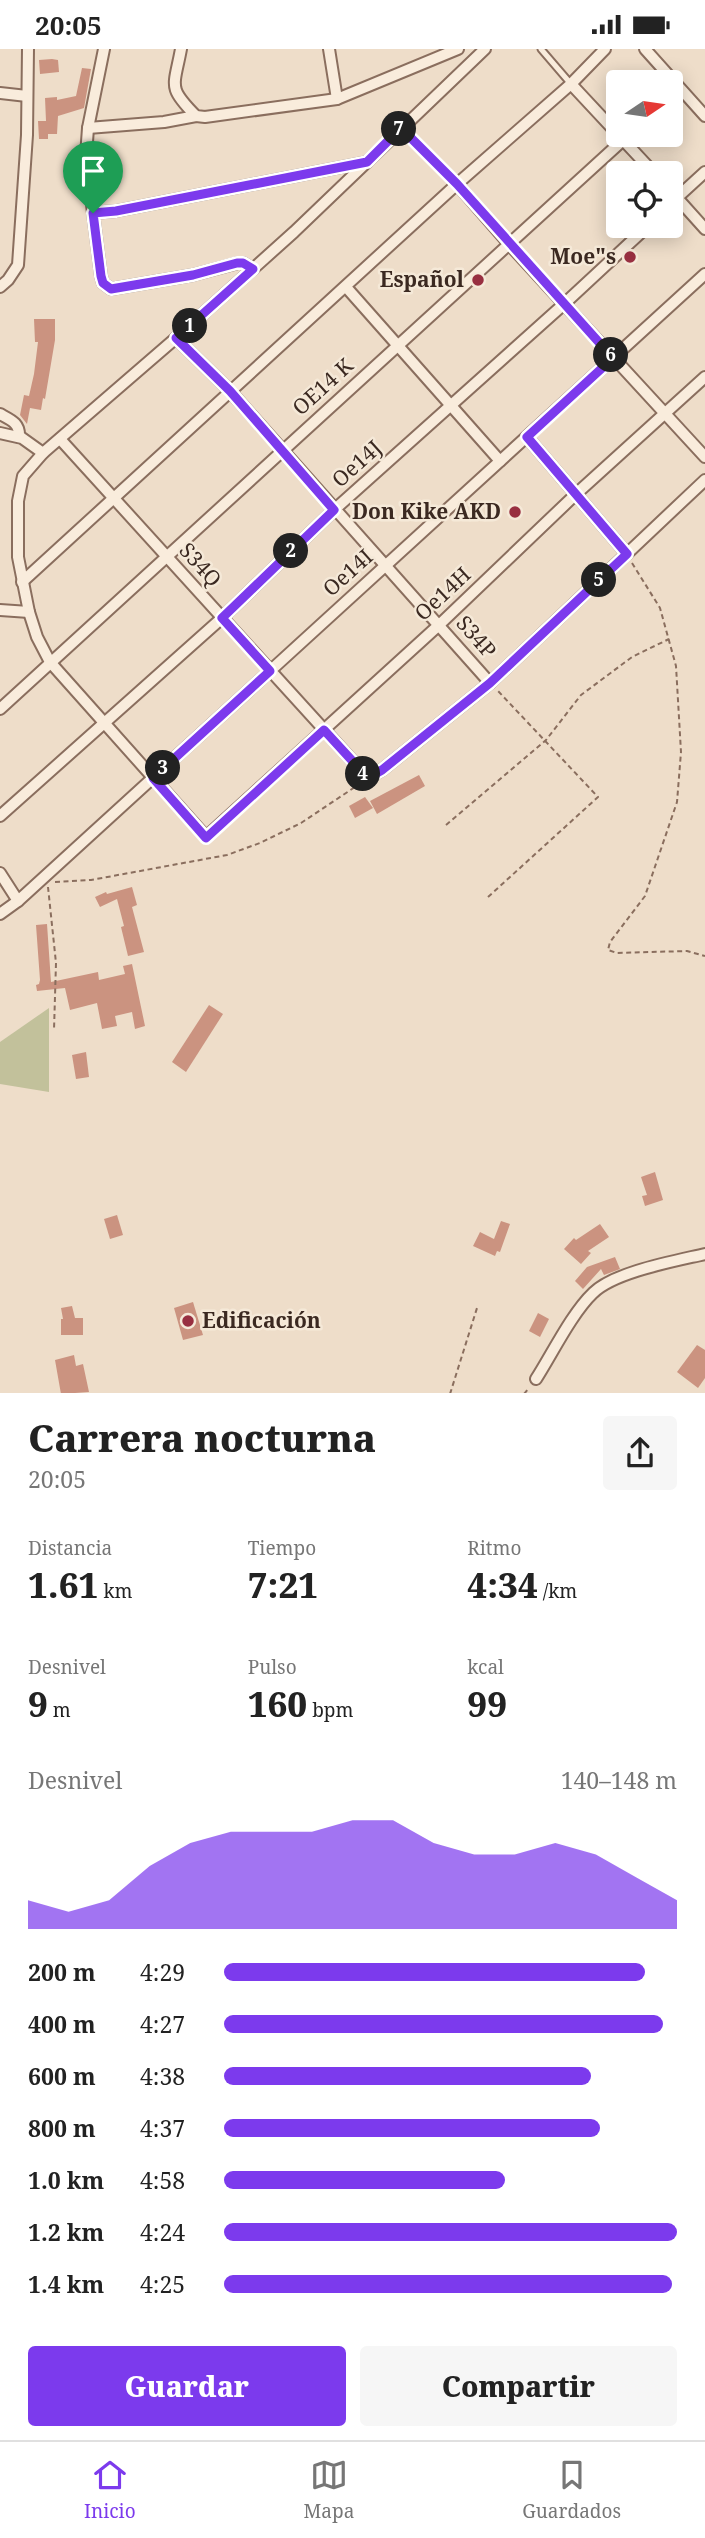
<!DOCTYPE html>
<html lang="es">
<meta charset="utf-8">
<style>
body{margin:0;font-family:"Noto Serif",serif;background:#f6f6f6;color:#222;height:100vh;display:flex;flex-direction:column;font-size:26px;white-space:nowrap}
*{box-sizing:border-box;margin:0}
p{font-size:23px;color:#767676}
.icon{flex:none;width:38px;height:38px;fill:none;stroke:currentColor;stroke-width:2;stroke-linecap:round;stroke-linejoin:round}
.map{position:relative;height:1344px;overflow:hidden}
.details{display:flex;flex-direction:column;background:#fff;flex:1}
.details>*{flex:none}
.needle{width:46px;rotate:77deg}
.controls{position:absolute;left:606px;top:21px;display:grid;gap:14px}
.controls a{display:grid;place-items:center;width:77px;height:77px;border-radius:7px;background:#fff;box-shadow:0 4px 18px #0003;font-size:35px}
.pin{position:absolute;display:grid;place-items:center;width:60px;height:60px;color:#fff;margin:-72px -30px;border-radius:50% 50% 50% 0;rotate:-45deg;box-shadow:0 0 7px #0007}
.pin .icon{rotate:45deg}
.km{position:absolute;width:35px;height:35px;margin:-18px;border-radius:50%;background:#222;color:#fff;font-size:19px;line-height:35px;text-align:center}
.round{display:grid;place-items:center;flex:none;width:74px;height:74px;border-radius:7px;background:#f6f6f6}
.overview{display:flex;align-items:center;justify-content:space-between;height:119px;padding:0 28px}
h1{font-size:38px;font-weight:800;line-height:52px}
.metrics{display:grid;grid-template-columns:repeat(3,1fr);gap:10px;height:119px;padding:7px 28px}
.metrics div{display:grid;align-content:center}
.metrics b{font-size:35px;font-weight:800}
.metrics small{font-size:19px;font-weight:400}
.metrics p{font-size:19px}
.chart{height:196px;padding:14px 28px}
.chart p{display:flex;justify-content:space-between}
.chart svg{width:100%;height:126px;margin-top:7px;fill:#7c3aed;opacity:.7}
.action{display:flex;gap:14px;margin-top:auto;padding:14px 28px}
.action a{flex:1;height:80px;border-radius:7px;background:#7c3aed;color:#fff;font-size:28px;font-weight:800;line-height:80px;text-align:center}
.action a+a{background:#f6f6f6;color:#222}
ul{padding:0 28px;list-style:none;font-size:23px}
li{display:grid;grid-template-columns:112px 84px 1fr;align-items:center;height:52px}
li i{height:18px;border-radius:9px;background:#7c3aed}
.status{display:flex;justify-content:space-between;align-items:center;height:49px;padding:0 35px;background:#fff;direction:ltr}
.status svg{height:19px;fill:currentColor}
.dock{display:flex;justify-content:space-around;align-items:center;height:98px;border-top:2px solid #e0e0e0;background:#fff;font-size:19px;color:#767676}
.dock a{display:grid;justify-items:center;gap:4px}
.dock .current{color:#7c3aed}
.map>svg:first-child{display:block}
.cemetery{fill:#c2c19b}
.building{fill:#cb9380}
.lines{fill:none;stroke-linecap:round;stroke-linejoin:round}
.lane-casing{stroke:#8a6e5e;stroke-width:9}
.street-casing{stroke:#8a6e5e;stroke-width:14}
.path{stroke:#8a6e5e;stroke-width:2;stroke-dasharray:5 3.5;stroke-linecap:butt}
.lane{stroke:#f9ecdc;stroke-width:5}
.street{stroke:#f9ecdc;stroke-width:10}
.route-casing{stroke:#fff;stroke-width:14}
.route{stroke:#7c3aed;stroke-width:9}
.poi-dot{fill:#982f40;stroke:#f5e9d8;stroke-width:2.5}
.labels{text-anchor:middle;stroke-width:5;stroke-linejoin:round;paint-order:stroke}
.poi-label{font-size:21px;font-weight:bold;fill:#3b2921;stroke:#f5e9d8;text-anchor:end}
.street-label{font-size:21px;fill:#3b2921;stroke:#f5e9d8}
</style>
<div class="status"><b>20:05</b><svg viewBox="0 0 49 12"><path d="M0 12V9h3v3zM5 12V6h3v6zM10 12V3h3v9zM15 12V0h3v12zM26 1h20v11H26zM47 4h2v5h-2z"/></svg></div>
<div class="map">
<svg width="705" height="1345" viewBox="0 0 705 1345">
<rect width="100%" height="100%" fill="#eeddc9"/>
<!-- cemetery -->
<path class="cemetery" d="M49 959V1043L0 1035V993Z"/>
<!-- building -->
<g class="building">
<path d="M52 10 58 11 59 23 40 25 39 11Z"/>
<path d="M82 19 91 20 84 59 58 67 57 85H48V90H39L38 72H46L45 49 57 48V51L76 47Z"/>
<path d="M34 270H55V291L45 350 43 349 41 361 30 359 27 375 20 366 24 346 29 347 34 325 38 293H35Z"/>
<path d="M419 726 425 737 377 765 370 752Z"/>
<path d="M365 748 373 759 355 769 349 757Z"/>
<path d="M132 838 137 856 132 858 144 903 128 907 121 878 124 877 117 850 100 858 95 848 106 843 107 845Z"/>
<path d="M47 875 51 933 98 923 99 931 125 925 123 917 132 915 145 977 135 980 132 963 115 967 117 977 102 980 97 954 70 961 65 939 37 942 36 936 39 935 40 931 36 876Z"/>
<path d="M209 956 223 965 186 1023 172 1013Z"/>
<path d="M86 1003 89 1028 76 1030 72 1006Z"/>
<path d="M655 1123 663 1151 645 1157 642 1147 647 1146 641 1128Z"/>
<path d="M117 1166 123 1186 110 1190 104 1170Z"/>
<path d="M501 1172 510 1175 500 1203 497 1202 495 1207 473 1197 480 1183 494 1190Z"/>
<path d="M600 1175 609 1188 588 1202 591 1204 581 1215 564 1200 574 1189 576 1191Z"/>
<path d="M615 1208 620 1220 604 1226 601 1220 583 1240 575 1232 587 1218Z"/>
<path d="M193 1253 203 1286 183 1291 174 1259Z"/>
<path d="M72 1257 75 1269H83V1286H61V1270H63L61 1259Z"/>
<path d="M538 1264 549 1270 540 1288 529 1282Z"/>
<path d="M697 1296 705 1301V1329L698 1339 677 1323Z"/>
<path d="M74 1306 76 1317 83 1315 89 1343 61 1345 55 1311Z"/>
</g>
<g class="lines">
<defs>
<g id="lane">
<path d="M541 0 571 35"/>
<path d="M401 79 457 135"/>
</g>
<g id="street">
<path d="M104 0 88 79 86 107 93 164 116 162 367 113"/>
<path d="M181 0C174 38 167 38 196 67L205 68 337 50 458 0"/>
<path d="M329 0 337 50"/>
<path d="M485 0 294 183 176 289 43 404 23 427 18 452V508L29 563 37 588 50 613 206 788 439 576 576 445 705 328"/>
<path d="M645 0 705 67"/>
<path d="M571 35 654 124"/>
<path d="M0 44 27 47"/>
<path d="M88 79 164 73 196 67"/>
<path d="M457 135 509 195 705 408"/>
<path d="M670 141 705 180"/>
<path d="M670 155 705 123"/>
<path d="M93 164 101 227 103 234 111 240 193 226 238 214H243L253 220"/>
<path d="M0 238 8 231 18 216 27 86 28 0"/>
<path d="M346 238 500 412"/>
<path d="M176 289 230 342 490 634"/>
<path d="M0 365C11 371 20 374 19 388"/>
<path d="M0 384 22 389 43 404"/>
<path d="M527 388 627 505"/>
<path d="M60 390 368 729 382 721 490 634 705 431"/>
<path d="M22 533 457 135 571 35 605 0"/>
<path d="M0 561 29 563"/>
<path d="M0 660 622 92"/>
<path d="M0 767 222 569 334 461 564 255 648 177"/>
<path d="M0 824 18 852"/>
<path d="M0 865 18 852 705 225"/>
<path d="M536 1330C552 1305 572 1264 593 1244 614 1223 675 1212 705 1205"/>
</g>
</defs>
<!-- lane casing -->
<use href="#lane" class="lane-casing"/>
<!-- street casing -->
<use href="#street" class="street-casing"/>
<!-- path -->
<g class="path">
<path d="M632 514 660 559 676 617 681 703 677 753 645 847 610 893 608 901 617 904 687 902 705 907"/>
<path d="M446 776 546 691 581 646 632 608 669 590"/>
<path d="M55 833 91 831 227 806 260 794 301 774 358 736"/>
<path d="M48 838 56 914 54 981"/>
<path d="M488 848 598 748 498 642"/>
<path d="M450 1345 477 1259"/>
<path d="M524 1345 529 1339"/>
</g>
<!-- lane -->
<use href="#lane" class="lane"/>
<!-- street -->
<use href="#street" class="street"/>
</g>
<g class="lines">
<defs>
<path id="route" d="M401 79 457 135 613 309 527 388 627 505 490 634 382 721 368 729 324 681 206 789 153 729 270 622 222 569 334 461 230 342 176 289 253 220 243 214H237L193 226 111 240 103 234 101 227 93 164 116 162 367 113Z"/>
</defs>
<!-- route casing -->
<use href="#route" class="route-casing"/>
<!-- route -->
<use href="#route" class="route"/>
</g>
<!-- markers -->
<g class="poi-dot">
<circle cx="630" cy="208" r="7"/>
<circle cx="478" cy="231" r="7"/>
<circle cx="515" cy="463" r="7"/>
<circle cx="188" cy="1272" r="7"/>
</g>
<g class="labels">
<!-- poi labels -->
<g class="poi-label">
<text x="616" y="215">Moe"s</text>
<text x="464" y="238">Español</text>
<text x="501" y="470">Don Kike AKD</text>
<text x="202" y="1279" text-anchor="start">Edificación</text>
</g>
<!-- street labels -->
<g class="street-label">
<text transform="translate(323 338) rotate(-42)" y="7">OE14 K</text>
<text transform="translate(357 415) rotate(-42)" y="7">Oe14J</text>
<text transform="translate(200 516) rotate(48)" y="7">S34Q</text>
<text transform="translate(348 524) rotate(-42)" y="7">Oe14I</text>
<text transform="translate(443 545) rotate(-43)" y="7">Oe14H</text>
<text transform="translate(476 588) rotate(49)" y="7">S34P</text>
</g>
</g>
</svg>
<div class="controls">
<a><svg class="needle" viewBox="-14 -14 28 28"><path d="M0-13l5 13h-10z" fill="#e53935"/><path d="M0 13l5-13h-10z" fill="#767676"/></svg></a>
<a><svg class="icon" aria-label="locate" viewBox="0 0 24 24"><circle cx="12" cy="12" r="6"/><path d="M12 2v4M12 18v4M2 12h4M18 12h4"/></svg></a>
</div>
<div class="pin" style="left:93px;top:164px;background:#1e9e55"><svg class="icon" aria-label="arrive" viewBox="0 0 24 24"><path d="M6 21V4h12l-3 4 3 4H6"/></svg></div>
<b class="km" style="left:190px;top:277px">1</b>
<b class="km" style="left:291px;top:502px">2</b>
<b class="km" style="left:163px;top:719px">3</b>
<b class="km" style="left:363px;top:725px">4</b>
<b class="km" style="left:599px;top:531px">5</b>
<b class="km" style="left:611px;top:306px">6</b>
<b class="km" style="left:399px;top:80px">7</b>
</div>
<section class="details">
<div class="overview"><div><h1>Carrera nocturna</h1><p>20:05</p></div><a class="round"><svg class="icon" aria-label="share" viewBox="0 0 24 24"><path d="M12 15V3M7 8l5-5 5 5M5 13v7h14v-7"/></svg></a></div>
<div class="metrics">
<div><p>Distancia</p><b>1.61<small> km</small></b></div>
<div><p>Tiempo</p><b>7:21</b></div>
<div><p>Ritmo</p><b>4:34<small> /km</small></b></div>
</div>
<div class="metrics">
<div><p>Desnivel</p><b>9<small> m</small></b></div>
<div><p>Pulso</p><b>160<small> bpm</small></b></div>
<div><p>kcal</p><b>99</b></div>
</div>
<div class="chart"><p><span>Desnivel</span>140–148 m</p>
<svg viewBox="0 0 160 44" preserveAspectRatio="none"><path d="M0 44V34L10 38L20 34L30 22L40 14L50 10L60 10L70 10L80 6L90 6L100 14L110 18L120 18L130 14L140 18L150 26L160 34V44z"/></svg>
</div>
<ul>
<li><b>200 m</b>4:29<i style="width:93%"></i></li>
<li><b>400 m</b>4:27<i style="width:97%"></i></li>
<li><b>600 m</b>4:38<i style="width:81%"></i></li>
<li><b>800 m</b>4:37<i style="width:83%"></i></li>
<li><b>1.0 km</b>4:58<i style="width:62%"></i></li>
<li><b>1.2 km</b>4:24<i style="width:100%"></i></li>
<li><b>1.4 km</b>4:25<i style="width:99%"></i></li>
</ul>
<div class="action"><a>Guardar</a><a>Compartir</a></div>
</section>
<nav class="dock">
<a class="current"><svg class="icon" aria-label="home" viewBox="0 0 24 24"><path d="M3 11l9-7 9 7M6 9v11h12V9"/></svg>Inicio</a>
<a><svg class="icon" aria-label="map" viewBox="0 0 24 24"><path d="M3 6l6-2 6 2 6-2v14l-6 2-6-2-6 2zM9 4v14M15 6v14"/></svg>Mapa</a>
<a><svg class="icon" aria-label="saved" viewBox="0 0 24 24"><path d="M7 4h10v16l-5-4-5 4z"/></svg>Guardados</a>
</nav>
